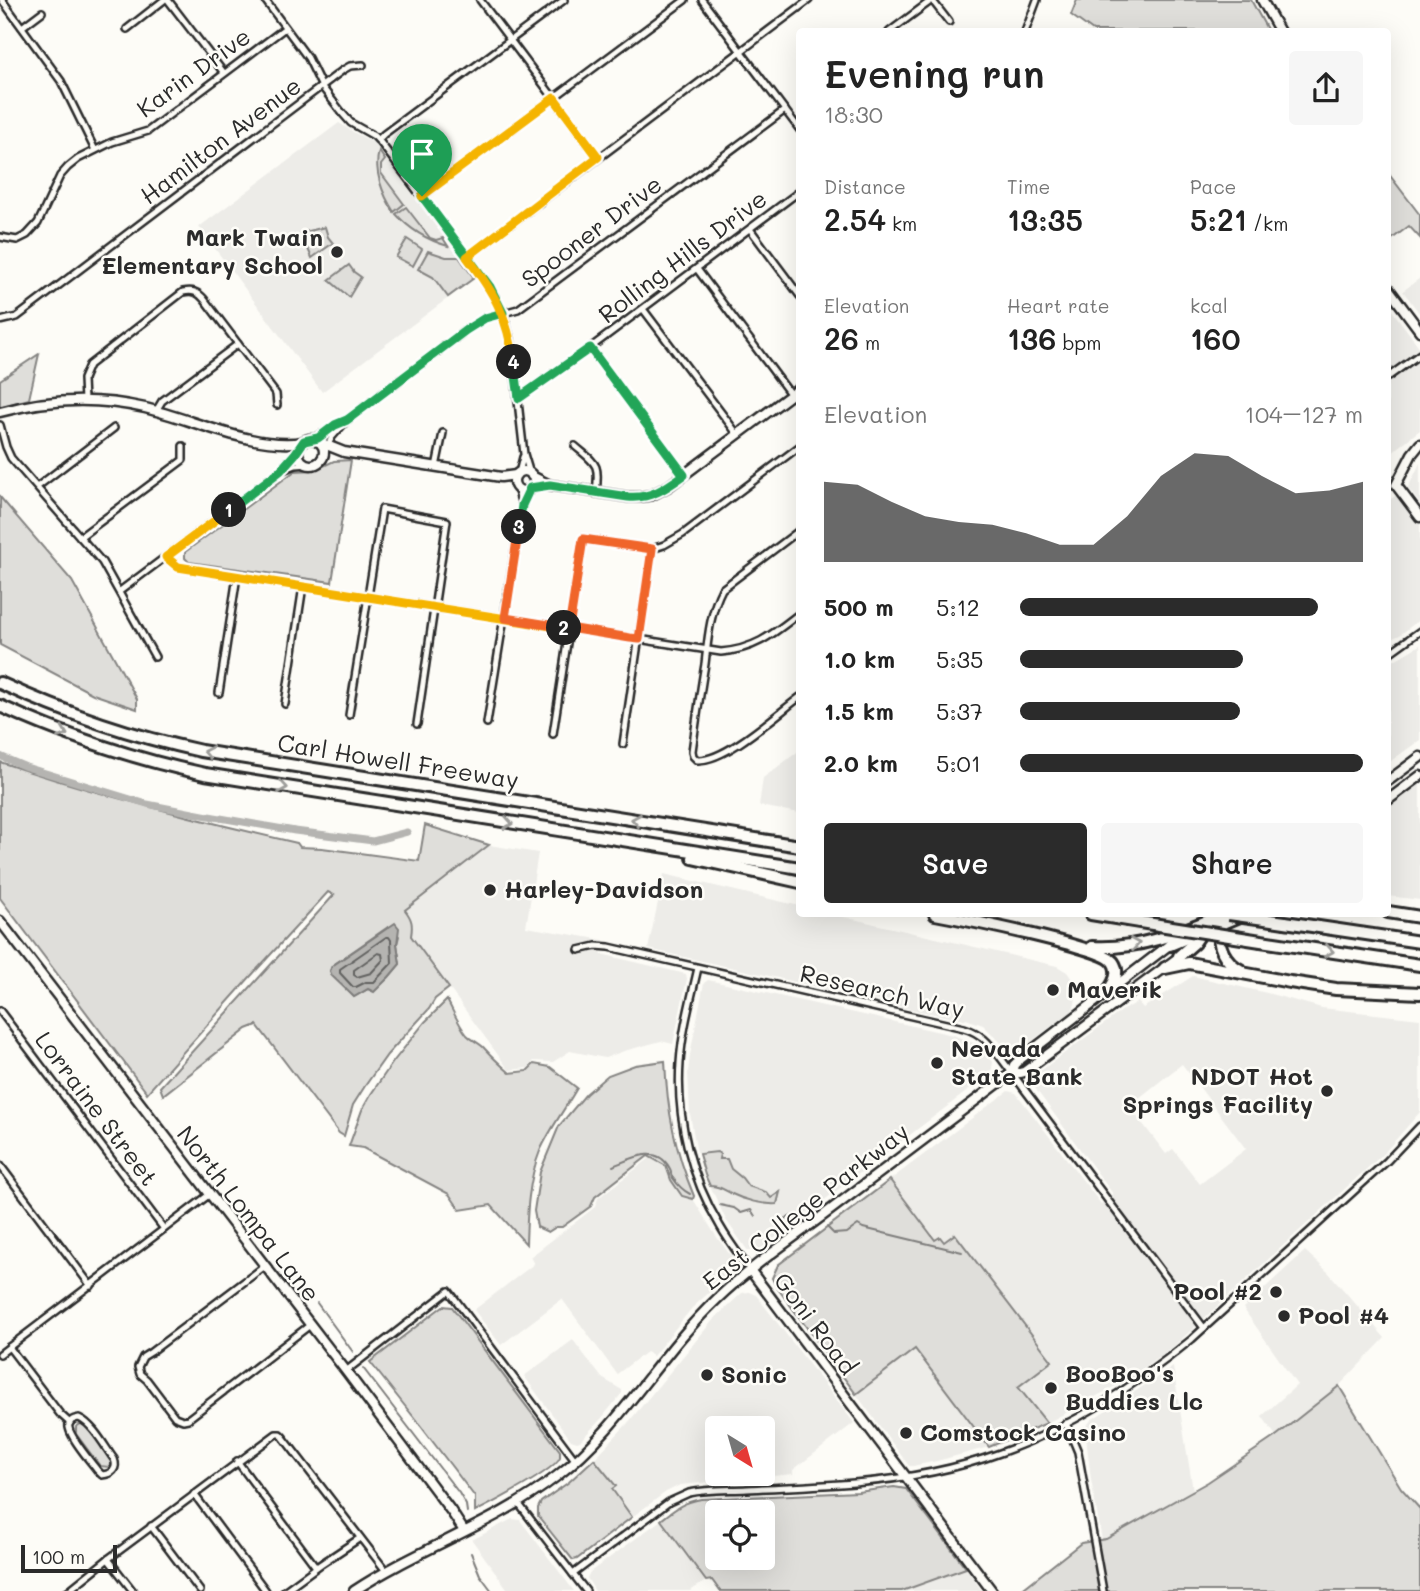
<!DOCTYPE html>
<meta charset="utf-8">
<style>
body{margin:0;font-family:Mali,sans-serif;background:#f6f6f6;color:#222;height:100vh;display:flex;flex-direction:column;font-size:26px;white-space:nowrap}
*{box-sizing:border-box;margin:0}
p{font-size:23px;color:#767676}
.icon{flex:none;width:38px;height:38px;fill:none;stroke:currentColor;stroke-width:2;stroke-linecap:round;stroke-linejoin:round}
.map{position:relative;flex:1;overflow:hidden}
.details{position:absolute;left:796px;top:28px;width:595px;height:889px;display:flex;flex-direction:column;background:#fff;border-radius:7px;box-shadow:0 7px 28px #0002}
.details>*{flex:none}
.needle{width:46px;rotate:143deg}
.controls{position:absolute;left:705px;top:1416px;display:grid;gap:14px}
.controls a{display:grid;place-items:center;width:70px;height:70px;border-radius:7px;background:#fff;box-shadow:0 7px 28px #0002;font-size:35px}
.scale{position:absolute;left:21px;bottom:18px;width:96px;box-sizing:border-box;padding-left:7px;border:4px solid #2b2b2b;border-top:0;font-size:19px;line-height:24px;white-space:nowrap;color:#2b2b2b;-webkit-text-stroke:5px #fdfcf7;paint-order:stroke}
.pin{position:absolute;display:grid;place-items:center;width:60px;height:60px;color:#fff;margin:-72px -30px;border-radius:50% 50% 50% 0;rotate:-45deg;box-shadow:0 0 7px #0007}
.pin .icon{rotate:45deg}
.km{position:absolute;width:35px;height:35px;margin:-18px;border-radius:50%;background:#222;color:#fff;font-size:19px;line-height:35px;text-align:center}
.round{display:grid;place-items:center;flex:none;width:74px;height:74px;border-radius:7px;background:#f6f6f6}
.head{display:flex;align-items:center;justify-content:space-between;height:119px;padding:0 28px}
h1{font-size:38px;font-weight:600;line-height:52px}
.stats{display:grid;grid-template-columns:repeat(3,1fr);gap:10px;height:119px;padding:7px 28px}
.stats div{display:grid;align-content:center}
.stats b{font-size:30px;font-weight:600}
.stats small{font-size:19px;font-weight:400}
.stats p{font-size:19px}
.chart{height:196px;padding:14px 28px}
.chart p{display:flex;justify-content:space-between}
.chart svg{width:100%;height:126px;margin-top:7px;fill:#2b2b2b;opacity:.7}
.cta{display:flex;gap:14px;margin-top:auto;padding:14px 28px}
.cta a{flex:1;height:80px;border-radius:7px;background:#2b2b2b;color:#fff;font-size:28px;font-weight:600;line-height:80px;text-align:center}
.cta a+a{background:#f6f6f6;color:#222}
ul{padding:0 28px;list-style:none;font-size:23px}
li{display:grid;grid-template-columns:112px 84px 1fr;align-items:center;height:52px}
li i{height:18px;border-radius:9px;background:#2b2b2b}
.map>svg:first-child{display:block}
.built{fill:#edece8;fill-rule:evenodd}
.green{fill:#dfdeda;stroke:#858482;stroke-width:2;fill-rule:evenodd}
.water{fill:#b5b4b1;stroke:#7e7d7b;stroke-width:2}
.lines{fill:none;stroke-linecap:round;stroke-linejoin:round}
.shore{stroke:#626261;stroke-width:2}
.stream{stroke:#7e7d7b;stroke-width:2}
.canal{stroke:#b5b4b1;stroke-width:7}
.street-casing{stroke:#2b2b2b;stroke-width:10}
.secondary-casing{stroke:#2b2b2b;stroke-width:13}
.highway-casing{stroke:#2b2b2b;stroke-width:16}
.street{stroke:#fdfcf7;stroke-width:5}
.secondary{stroke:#fdfcf7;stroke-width:8}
.highway{stroke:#fdfcf7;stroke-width:10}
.highway-bridge-casing{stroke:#2b2b2b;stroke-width:16;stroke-linecap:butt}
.highway-bridge{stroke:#fdfcf7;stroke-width:10}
.oneway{stroke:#9e9e9b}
.split-1-casing{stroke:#fff;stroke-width:14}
.split-2-casing{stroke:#fff;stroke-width:14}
.split-3-casing{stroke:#fff;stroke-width:14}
.split-4-casing{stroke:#fff;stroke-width:14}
.split-5-casing{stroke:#fff;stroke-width:14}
.split-1{stroke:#22a559;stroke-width:9}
.split-2{stroke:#f5b400;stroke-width:9}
.split-3{stroke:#f0652b;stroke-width:9}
.split-4{stroke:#22a559;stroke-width:9}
.split-5{stroke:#f5b400;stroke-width:9}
.poi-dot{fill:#2b2b2b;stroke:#fdfcf7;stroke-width:2.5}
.labels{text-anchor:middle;stroke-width:5;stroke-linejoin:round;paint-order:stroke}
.street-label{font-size:24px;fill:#2b2b2b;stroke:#fdfcf7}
.poi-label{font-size:24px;font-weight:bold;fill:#2b2b2b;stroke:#fdfcf7;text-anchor:start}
</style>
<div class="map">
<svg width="1420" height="1591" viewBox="0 0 1420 1591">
<rect width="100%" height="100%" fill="#fdfcf7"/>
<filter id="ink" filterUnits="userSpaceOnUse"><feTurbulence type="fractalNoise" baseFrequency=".0143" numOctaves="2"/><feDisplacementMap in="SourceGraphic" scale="14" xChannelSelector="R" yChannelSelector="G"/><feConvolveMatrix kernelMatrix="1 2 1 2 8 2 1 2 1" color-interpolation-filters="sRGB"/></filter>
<g filter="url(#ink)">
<!-- built -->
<g class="built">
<path d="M339 123 355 133 373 142 475 278 322 392 199 227Z"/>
<path d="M1420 278V314L1403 291Z"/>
<path d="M1388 305 1420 348V430L1388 455Z"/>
<path d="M1420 463V504L1408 488Z"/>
<path d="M1398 494 1420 524V619L1400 635 1388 640V495L1391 499Z"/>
<path d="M1420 645V740L1388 763V664Z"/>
<path d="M800 750V813L759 806 763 778Z"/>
<path d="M1420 782V900L1388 896V806Z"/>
<path d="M489 845 538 853 526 927 604 940 601 954 686 974 687 979 673 1044 661 1041 624 1051 605 1058 570 1051 553 1062 534 1061 528 1068 509 1070 411 936 413 926 404 910Z"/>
<path d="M664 874 800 906V914H831L1057 966 1067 972 1074 982 1077 991 1075 1004 1072 1011 1022 1048 1011 1049 1002 1044 983 1025 966 1019 965 1020 914 1010 761 974 648 949Z"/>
<path d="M1193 976 1267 993 1322 1008 1420 1019V1112L1385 1152 1174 1346 1132 1377 1047 1423 1018 1387 1051 1362 955 1234 944 1242 935 1240 890 1180 1008 1091 1016 1093 1101 1204 1113 1194 1032 1084V1077L1123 1010 1138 1002 1143 1008ZM1182 1064 1246 1149 1200 1184 1173 1149 1166 1154 1129 1106Z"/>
<path d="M708 980 953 1035 981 1046 993 1062 991 1073 759 1250 748 1251 726 1220 705 1175 696 1148 690 1114 688 1072 690 1055 704 983Z"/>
<path d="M650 1158 666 1166 670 1179 682 1196 693 1199 716 1236 734 1260 736 1265 734 1270 692 1308 653 1356 646 1352 617 1374 562 1299 501 1345 474 1310 534 1264 530 1257 595 1207 598 1198Z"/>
<path d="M1305 1251 1328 1272 1385 1338 1339 1386 1276 1436 1262 1416 1297 1385 1243 1308Z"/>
<path d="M749 1292 756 1295 854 1423 793 1470V1474L680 1485 666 1492 632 1517 612 1489 616 1485 594 1459 627 1424 714 1319 742 1293ZM718 1428H763V1474H718Z"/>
<path d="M573 1340 602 1378 622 1390V1393L601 1419 580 1441 577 1442 571 1440 524 1376Z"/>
<path d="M915 1349 989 1447 937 1461 913 1466H909L856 1394Z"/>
<path d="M1173 1367 1193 1490 1102 1540 1091 1480 1085 1428 1091 1420Z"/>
<path d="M512 1519 520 1520 574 1591H509L472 1540Z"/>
<path d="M661 1520 706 1581 690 1591H595L587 1578 590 1572Z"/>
<path d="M966 1568 982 1591H902Z"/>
</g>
<!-- green -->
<g class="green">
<path d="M1077 0H1251L1268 31H1093L1071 15Z"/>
<path d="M379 151 385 160 381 165V173L404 204 394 212C383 195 373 171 379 151Z"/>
<path d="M1388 173 1420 215V238L1409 226 1388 242Z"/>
<path d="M406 207 430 238 436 240 443 238 448 246C427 240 411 231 396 214Z"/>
<path d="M325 227 328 237 333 243 312 258 301 233Z"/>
<path d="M407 239 422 249 413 266 396 257Z"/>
<path d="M428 251 446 257H459L474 278 448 297 433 277 418 269Z"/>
<path d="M349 265 354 272 361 277 349 297 329 280Z"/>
<path d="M39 354 29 399 0 407V380Z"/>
<path d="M351 460 332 582 189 562 185 558V552L295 471 315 470 334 461Z"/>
<path d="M0 497 72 581 137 699V709L93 694 0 645Z"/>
<path d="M0 762C97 795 197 820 297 843L300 847 322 848 419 861 425 825 489 845 405 910C412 919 413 924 411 936L449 988 435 999 429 1009 387 1055 365 1086 353 1105 344 1136 339 1133 257 1025 247 1029 163 1095 160 1087 334 895 328 892 250 977 147 1093 0 898ZM388 927 399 936 397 944 400 964 389 977 374 991 368 989 354 997 330 971 332 966Z"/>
<path d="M447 1000C453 1011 459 1025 467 1035 473 1041 480 1043 485 1049 493 1058 501 1065 510 1073L527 1071 534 1064 550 1067 577 1088C565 1109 550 1129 540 1151 528 1181 527 1213 526 1244L491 1205 460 1210 449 1194 363 1148 349 1146 362 1110 371 1094 393 1062 425 1022Z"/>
<path d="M665 1061C667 1110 675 1151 694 1196L693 1199 682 1196 671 1180 666 1166 648 1156 595 1197 591 1206 562 1227H556L548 1232 537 1227 534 1211 540 1172 559 1126 586 1094 608 1075 635 1065Z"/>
<path d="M717 1152 720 1154 719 1159H727L731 1169 742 1178 748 1186 766 1192 771 1198 780 1192 777 1204C763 1205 744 1200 732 1194 724 1190 720 1186 710 1186L705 1175 699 1154Z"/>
<path d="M890 1180 935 1240 940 1237 944 1242 955 1234 1052 1361 1018 1387 1047 1423 989 1447 915 1349 856 1394 776 1286 772 1278 778 1265Z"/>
<path d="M443 1306 452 1307 560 1451C560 1453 560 1455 560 1457 555 1471 490 1504 475 1512V1497L420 1425 370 1362Z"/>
<path d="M1339 1386 1401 1488 1420 1509V1591H1020L1081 1543 1106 1539 1208 1482 1276 1436Z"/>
<path d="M82 1423 87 1425 112 1458 111 1465 109 1467 100 1466 76 1434V1427Z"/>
<path d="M594 1459 616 1486 612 1489 632 1517 577 1559 573 1560 538 1516V1508L541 1502 569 1482Z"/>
<path d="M894 1487 906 1489 966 1568 902 1591H720L712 1580 706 1581 661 1520C675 1509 683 1502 701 1499L858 1492ZM718 1512H763V1558H718Z"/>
</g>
<!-- water -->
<path class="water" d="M395 923 399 928 397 944 400 964 389 977 374 992 368 989 354 997 332 976 330 971 332 966Z"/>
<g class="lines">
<!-- shore -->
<g class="shore">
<path d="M386 937H389L391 940 392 963 374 982H366L356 987H353L340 973V969Z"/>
<path d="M378 953 382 954 383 960 371 973 357 977 354 975V970Z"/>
</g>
<!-- stream -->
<g class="stream">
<path d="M613 1166C631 1159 656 1144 669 1167 674 1176 668 1169 673 1178 677 1184 684 1191 690 1194"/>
<path d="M720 1205 734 1208 741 1213 751 1210 755 1216"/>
<path d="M776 1221 782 1220 795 1215 800 1216"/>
<path d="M827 1227 834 1234 847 1233 858 1225 863 1228 962 1252"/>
<path d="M317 1303 353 1352"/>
<path d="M363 1368 459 1493 466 1505 467 1512"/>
<path d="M471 1553 480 1575 492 1591"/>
</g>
<!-- canal -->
<path class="canal" d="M0 756 26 767 147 804 203 815 295 831 373 841 407 832"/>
<defs>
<g id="street">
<path d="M2 0 61 81 95 150"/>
<path d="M168 0 224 73"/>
<path d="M265 0 308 58 322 87 343 114 351 123 374 136 380 142 490 287 503 313 511 340 524 454 530 474"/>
<path d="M480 0 598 157"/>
<path d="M702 0 800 130"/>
<path d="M932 0 949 22"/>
<path d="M22 27 42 12"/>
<path d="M127 29 164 0"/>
<path d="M889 32 932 0"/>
<path d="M1025 32 1037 0"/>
<path d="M378 140 384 134 564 0"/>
<path d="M422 196 685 0"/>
<path d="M750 229 800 296"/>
<path d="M0 237 17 240 27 235 38 223 60 176 68 167 78 159 112 142 148 131 285 28"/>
<path d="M467 257 809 0"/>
<path d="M697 269 791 395"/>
<path d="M643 309 738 435"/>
<path d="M0 321 17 317 343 70 350 66 363 65"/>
<path d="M590 348 684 475"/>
<path d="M1388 377 1420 354"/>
<path d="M518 398 590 348 800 191"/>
<path d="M84 401 83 379 89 365 183 292C193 290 198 292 204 299L276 394 277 405"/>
<path d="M156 411 162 401 238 344"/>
<path d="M0 425 6 447 11 458 102 562 155 657"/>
<path d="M313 439 344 421"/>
<path d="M575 446C596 464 600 463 596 492"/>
<path d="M324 453 332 437 347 420 466 330 485 318 518 309 785 110"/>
<path d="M436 467 443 433"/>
<path d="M282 469 299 448"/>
<path d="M519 473 523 457"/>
<path d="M37 487 114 428"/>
<path d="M517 488 522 505"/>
<path d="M800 530 722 589C710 612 708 638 705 664 700 693 696 722 692 751L693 756 697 760C725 762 777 714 800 697"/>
<path d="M80 537 183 460V446"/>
<path d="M167 557 178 567 721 652C756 649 773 634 800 613"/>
<path d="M120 591 280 471 296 465 309 464"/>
<path d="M1388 654 1420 631"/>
<path d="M219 693 237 576"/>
<path d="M285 704 303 586"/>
<path d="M349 715 382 509 447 521 417 724"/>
<path d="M487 723 522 505 529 489"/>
<path d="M553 734 583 539 652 549 664 545 683 534 800 446"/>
<path d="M623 744 652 549"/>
<path d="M579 950 596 946 609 947 964 1028C981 1033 989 1043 1000 1057L1204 1328"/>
<path d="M698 968C691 999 682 1031 680 1063 676 1119 691 1178 720 1226 729 1242 740 1256 750 1270"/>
<path d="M0 1011 164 1229"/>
<path d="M0 1165 91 1286"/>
<path d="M265 1266 151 1352 143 1357 138 1367 140 1374 147 1380 175 1417 183 1420 188 1419 310 1325"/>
<path d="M9 1347 60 1414 70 1423"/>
<path d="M0 1354 210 1194"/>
<path d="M346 1371 449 1291 576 1461"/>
<path d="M79 1418C93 1424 105 1447 114 1459 118 1469 112 1474 102 1475L97 1470C91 1462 66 1433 69 1424 71 1419 75 1419 79 1418Z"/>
<path d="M1066 1423 1078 1452 1103 1591"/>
<path d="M237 1461 316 1567"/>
<path d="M194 1494 266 1591"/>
<path d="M518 1503 586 1591"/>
<path d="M151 1526 200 1591"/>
<path d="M108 1559 133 1591"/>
<path d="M573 1574 669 1502 689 1493C708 1489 728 1490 747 1489 783 1487 818 1486 854 1483 903 1479 954 1470 1000 1453 1070 1428 1135 1386 1192 1339L1387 1161 1420 1126"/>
<path d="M68 1591 108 1559 276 1434H280L283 1437 386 1571"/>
<path d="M284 1591 321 1564 360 1538"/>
</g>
<g id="secondary">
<path d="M1262 0 1280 32"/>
<path d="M1388 288 1420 331"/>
<path d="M0 412C47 399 97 397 145 408 193 419 254 450 303 442"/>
<circle cx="311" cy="452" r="13"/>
<path d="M319 442 344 452 501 477 516 475"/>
<path d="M1420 444 1412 454 1396 485 1420 517"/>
<circle cx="524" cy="481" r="10"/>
<path d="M532 476 550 485 628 497H640L652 495 669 486 800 388"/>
<path d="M1388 781 1420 757"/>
<path d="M1388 800 1420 776"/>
<path d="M0 921 346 1371 451 1511 464 1531"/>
<path d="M1012 1073H1020L1024 1072 1183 954"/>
<path d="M750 1270 992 1591"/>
<path d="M354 1591C419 1548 496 1524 557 1476 621 1427 659 1354 717 1299 750 1267 789 1241 825 1214 888 1167 950 1120 1012 1073L1014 1065 1018 1061 1173 942"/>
</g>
<g id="highway">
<path d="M0 683C65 713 131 736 201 751L800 846"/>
<path d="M0 706C66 736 134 759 205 774L800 868"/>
<path d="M693 858 800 882"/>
<path d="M1388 912 1420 917"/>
<path d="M935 914C962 919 1103 947 1113 962 1120 972 1114 984 1107 992"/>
<path d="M1091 914 1140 922"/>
<path d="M1285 922 1420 942"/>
<path d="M1221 926C1215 944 1225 963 1242 971"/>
<path d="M1261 941 1420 965"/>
<path d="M1170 945 1242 915"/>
<path d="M1092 947C1140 950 1181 932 1224 914"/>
<path d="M1179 956 1194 943 1201 933"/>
<path d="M1165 968 1189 963 1290 982 1336 989 1420 993"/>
</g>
</defs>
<!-- street casing -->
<use href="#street" class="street-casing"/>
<!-- secondary casing -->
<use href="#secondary" class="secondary-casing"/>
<!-- highway casing -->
<use href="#highway" class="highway-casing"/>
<!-- street -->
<use href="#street" class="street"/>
<!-- secondary -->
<use href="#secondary" class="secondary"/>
<!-- highway -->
<use href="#highway" class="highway"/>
<defs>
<g id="highway-bridge">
<path d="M1229 914 1285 922"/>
<path d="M1140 922 1261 941"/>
</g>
</defs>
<!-- highway-bridge casing -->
<use href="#highway-bridge" class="highway-bridge-casing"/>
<!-- highway-bridge -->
<use href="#highway-bridge" class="highway-bridge"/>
</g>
<!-- one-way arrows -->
<defs><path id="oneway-chevron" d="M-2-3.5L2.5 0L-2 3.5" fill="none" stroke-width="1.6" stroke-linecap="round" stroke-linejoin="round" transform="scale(1.75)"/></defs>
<g class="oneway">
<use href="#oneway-chevron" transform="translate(63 733) rotate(21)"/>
<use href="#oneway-chevron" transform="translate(208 752) rotate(-169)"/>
<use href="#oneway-chevron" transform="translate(283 787) rotate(9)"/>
<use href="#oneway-chevron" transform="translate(636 820) rotate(-171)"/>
<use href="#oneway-chevron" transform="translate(508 823) rotate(9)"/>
<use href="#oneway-chevron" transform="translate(1135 944) rotate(-10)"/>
<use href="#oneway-chevron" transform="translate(1329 951) rotate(9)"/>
</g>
</g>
<g class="lines" filter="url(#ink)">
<defs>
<path id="split-1" d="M229 510 280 471 295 454 304 441 318 438 335 425 347 420 466 330 485 318 503 313 490 287 422 196"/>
<path id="split-2" d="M229 510 166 557 178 567 564 628"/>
<path id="split-3" d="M519 527 505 618 561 627 569 628 583 539 652 549 639 639 630 638 569 628H564"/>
<path id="split-4" d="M514 362 519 398 590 348 684 475C666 488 651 499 628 497L550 485 530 488 522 505 519 527"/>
<path id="split-5" d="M422 196 554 98 598 157 467 257C495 294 507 315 514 362"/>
</defs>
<!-- split-1 casing -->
<use href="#split-1" class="split-1-casing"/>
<!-- split-2 casing -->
<use href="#split-2" class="split-2-casing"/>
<!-- split-3 casing -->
<use href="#split-3" class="split-3-casing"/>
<!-- split-4 casing -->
<use href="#split-4" class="split-4-casing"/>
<!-- split-5 casing -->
<use href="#split-5" class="split-5-casing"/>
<!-- split-1 -->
<use href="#split-1" class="split-1"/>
<!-- split-2 -->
<use href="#split-2" class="split-2"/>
<!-- split-3 -->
<use href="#split-3" class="split-3"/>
<!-- split-4 -->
<use href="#split-4" class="split-4"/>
<!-- split-5 -->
<use href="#split-5" class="split-5"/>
</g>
<!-- markers -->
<g class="poi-dot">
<circle cx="337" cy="252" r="7"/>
<circle cx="490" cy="890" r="7"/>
<circle cx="1053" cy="990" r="7"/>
<circle cx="937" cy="1063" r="7"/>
<circle cx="1327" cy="1091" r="7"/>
<circle cx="1276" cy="1292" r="7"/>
<circle cx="1284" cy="1316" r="7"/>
<circle cx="707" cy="1375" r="7"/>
<circle cx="1051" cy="1388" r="7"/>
<circle cx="906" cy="1433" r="7"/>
</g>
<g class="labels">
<!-- street labels -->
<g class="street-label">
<text transform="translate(194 73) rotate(-36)" y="8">Karin Drive</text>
<text transform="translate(221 141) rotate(-37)" y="8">Hamilton Avenue</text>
<text transform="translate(592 232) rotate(-37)" y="8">Spooner Drive</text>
<text transform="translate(683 257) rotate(-37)" y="8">Rolling Hills Drive</text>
<text transform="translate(398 762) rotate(9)" y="8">Carl Howell Freeway</text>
<text transform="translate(882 992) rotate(13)" y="8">Research Way</text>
<text transform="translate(96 1109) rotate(53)" y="8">Lorraine Street</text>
<text transform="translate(806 1207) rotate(-38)" y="8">East College Parkway</text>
<text transform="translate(248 1214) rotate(52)" y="8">North Lompa Lane</text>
<text transform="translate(815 1324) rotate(53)" y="8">Goni Road</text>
</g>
<!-- poi labels -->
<g class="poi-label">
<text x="323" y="246" text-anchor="end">Mark Twain<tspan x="323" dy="28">Elementary School</tspan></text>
<text x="504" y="898">Harley-Davidson</text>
<text x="1067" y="998">Maverik</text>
<text x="951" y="1057">Nevada<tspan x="951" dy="28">State Bank</tspan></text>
<text x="1313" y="1085" text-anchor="end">NDOT Hot<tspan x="1313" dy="28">Springs Facility</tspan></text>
<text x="1262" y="1300" text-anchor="end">Pool #2</text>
<text x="1298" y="1324">Pool #4</text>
<text x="1065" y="1382">BooBoo's<tspan x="1065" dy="28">Buddies Llc</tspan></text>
<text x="721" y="1383">Sonic</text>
<text x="920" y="1441">Comstock Casino</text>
</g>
</g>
</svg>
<div class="controls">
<a><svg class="needle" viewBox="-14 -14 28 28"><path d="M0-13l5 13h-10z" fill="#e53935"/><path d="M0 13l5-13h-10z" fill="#767676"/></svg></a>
<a><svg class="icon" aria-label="locate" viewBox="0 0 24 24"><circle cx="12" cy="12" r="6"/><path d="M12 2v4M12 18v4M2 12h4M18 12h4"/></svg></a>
</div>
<div class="scale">100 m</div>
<div class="pin" style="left:422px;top:196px;background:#1e9e55"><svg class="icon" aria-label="arrive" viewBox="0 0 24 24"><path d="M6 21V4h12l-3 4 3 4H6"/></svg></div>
<b class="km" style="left:229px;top:510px">1</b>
<b class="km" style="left:564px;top:628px">2</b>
<b class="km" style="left:519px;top:527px">3</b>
<b class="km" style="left:514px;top:362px">4</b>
<section class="details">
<div class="head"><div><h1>Evening run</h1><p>18:30</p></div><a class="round"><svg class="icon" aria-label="share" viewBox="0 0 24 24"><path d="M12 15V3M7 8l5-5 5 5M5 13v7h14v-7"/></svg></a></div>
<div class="stats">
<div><p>Distance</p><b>2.54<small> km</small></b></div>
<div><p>Time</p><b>13:35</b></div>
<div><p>Pace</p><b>5:21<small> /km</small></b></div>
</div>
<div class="stats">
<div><p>Elevation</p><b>26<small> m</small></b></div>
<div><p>Heart rate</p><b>136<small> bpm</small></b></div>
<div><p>kcal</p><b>160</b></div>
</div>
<div class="chart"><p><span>Elevation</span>104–127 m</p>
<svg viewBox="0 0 160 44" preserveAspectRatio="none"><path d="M0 44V16L10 17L20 23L30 28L40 30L50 31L60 34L70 38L80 38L90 28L100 14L110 6L120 7L130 14L140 20L150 19L160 16V44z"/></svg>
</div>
<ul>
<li><b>500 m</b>5:12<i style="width:87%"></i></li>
<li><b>1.0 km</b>5:35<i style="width:65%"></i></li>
<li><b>1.5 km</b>5:37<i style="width:64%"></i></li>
<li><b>2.0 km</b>5:01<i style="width:100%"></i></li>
</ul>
<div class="cta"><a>Save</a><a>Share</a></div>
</section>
</div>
